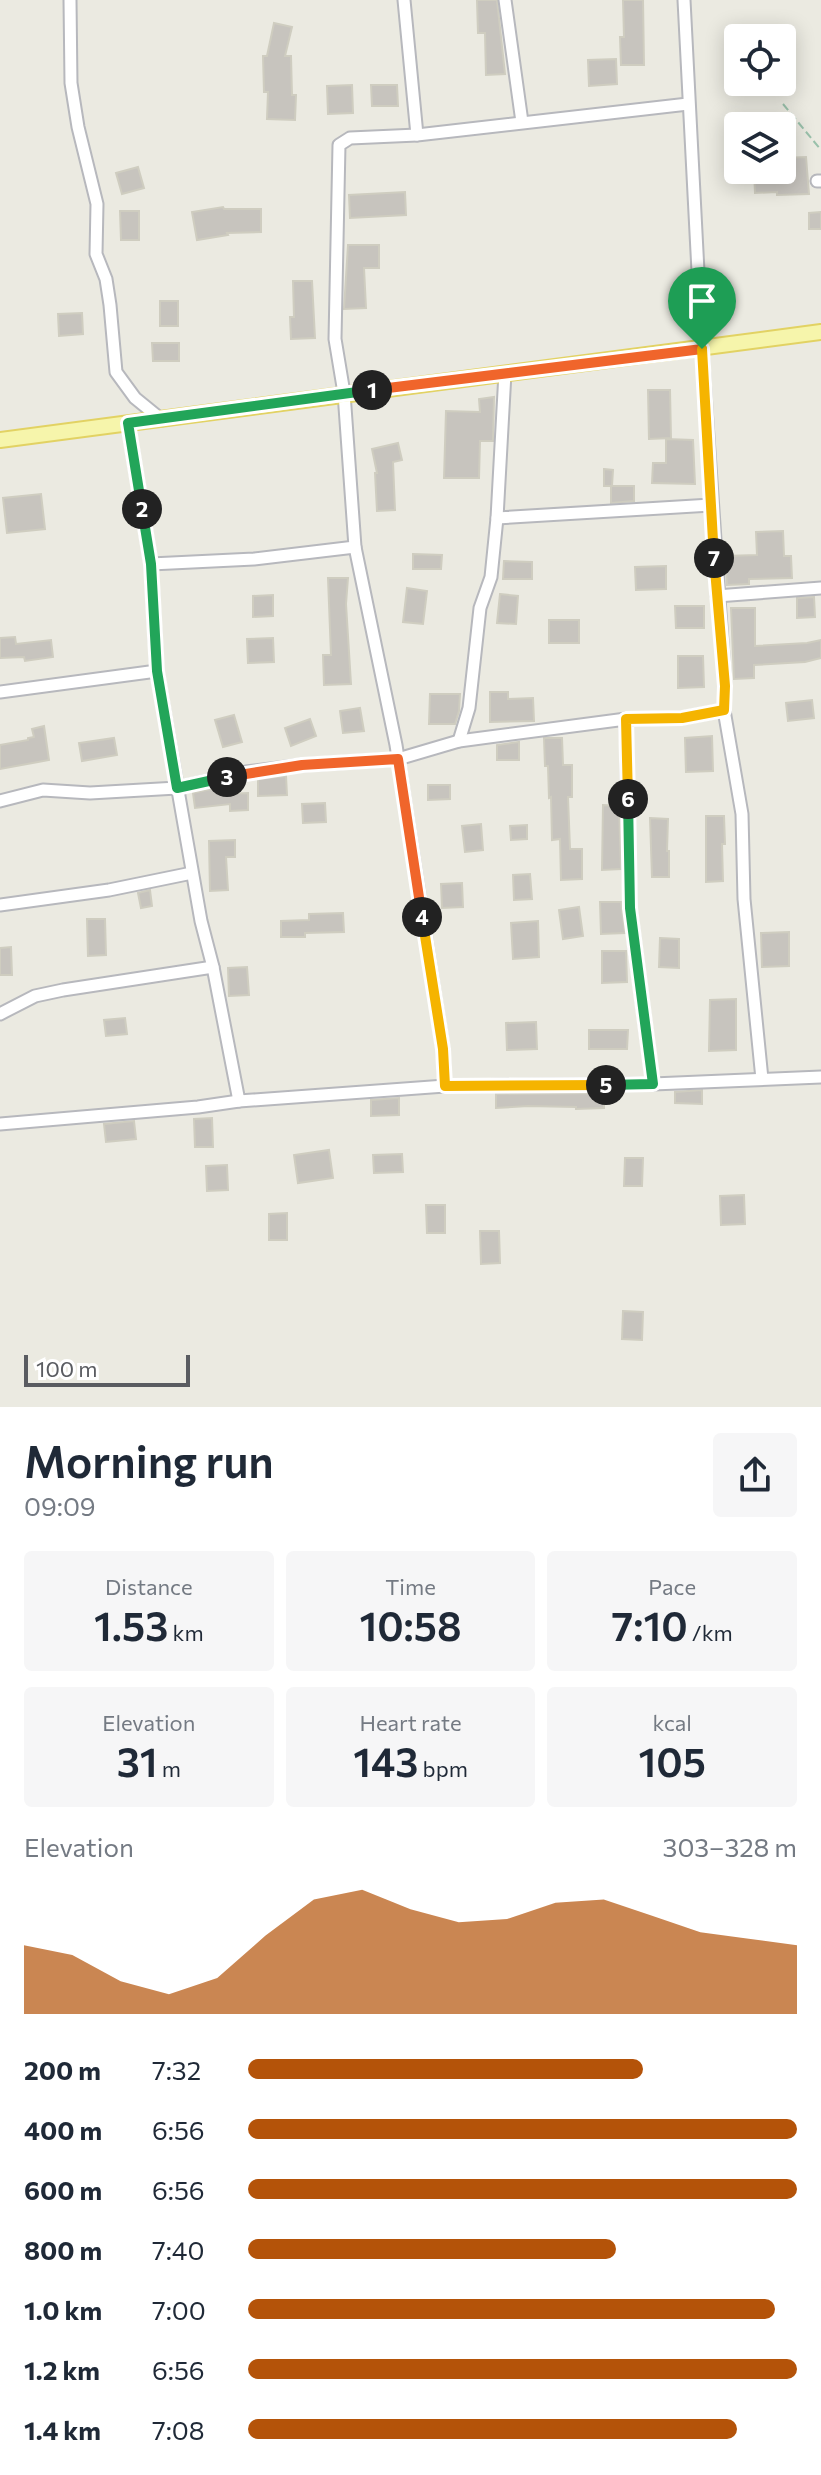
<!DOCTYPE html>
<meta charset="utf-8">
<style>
body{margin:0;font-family:Commissioner,sans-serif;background:#f6f6f7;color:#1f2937;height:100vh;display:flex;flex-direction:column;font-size:30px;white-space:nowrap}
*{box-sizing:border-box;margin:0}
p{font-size:26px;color:#747a83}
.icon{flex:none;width:44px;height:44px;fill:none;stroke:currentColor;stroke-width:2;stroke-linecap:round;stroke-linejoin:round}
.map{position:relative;height:1407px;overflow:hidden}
.sheet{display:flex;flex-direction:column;background:#fff;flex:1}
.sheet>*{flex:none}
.controls{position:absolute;left:724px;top:24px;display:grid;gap:16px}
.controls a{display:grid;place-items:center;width:72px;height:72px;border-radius:8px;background:#fff;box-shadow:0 4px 20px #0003;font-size:40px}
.scale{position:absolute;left:24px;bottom:20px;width:166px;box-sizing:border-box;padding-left:8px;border:4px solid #5a5c61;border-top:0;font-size:22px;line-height:28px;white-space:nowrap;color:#5a5c61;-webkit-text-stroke:6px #fff;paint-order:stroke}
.pin{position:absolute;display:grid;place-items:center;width:68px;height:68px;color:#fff;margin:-82px -34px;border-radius:50% 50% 50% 0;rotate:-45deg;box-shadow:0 0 8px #0007}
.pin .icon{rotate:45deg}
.km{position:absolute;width:40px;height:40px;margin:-20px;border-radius:50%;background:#222;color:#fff;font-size:22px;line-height:40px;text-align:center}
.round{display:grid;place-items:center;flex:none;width:84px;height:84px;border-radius:8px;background:#f6f6f7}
.summary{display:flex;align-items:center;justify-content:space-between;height:136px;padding:0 24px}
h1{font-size:44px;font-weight:600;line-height:60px}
.stats{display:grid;grid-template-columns:repeat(3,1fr);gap:12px;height:136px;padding:8px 24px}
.stats div{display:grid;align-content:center;border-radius:8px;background:#f6f6f7;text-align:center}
.stats b{font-size:40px;font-weight:600}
.stats small{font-size:22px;font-weight:400}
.stats p{font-size:22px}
.chart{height:224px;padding:16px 24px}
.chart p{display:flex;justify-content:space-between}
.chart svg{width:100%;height:144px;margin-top:8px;fill:#b45309;opacity:.7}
ul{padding:0 24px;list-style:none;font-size:26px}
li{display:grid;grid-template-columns:128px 96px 1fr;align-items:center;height:60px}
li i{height:20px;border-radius:10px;background:#b45309}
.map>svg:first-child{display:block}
.building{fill:#c7c4be;stroke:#cfcdc0;stroke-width:2}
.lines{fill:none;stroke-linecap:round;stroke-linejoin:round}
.minor-casing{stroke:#b7b8bd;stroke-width:15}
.major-casing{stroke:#e2d263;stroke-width:18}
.path{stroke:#9ac1ab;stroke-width:2;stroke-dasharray:8 4;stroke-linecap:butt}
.minor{stroke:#fff;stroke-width:11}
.major{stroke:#f6f5ab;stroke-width:14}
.split-1-casing{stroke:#fff;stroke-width:16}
.split-2-casing{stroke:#fff;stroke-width:16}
.split-3-casing{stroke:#fff;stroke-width:16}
.split-4-casing{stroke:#fff;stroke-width:16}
.split-5-casing{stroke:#fff;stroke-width:16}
.split-6-casing{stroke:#fff;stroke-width:16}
.split-7-casing{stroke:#fff;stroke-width:16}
.split-8-casing{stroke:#fff;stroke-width:16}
.split-1{stroke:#f0652b;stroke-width:10}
.split-2{stroke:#22a559;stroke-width:10}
.split-3{stroke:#22a559;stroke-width:10}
.split-4{stroke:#f0652b;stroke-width:10}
.split-5{stroke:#f5b400;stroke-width:10}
.split-6{stroke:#22a559;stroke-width:10}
.split-7{stroke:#f5b400;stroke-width:10}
.split-8{stroke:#f5b400;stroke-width:10}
</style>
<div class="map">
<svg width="821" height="1407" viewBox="0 0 821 1407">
<rect width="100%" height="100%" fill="#ebeae1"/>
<!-- building -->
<g class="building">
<path d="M477 0H497L505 74 486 75 485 33H478Z"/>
<path d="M623 0H643L644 65H621L620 37H624Z"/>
<path d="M274 23 292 27 285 56H291L292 95H296L295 120 267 119 268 92H264L263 56H267Z"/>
<path d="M616 59 617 84 589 86 588 60Z"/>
<path d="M352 85 353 113 328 114 327 86Z"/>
<path d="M371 85H397L398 106H372Z"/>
<path d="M806 157 809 194 777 195V192L755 193 754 170H782V158Z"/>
<path d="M138 167 144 188 122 194 116 173Z"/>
<path d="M405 192 406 215 350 218 349 195Z"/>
<path d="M223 207 224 209H261V232L227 233 228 235 197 240 192 212Z"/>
<path d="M120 211H139V240H121Z"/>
<path d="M821 212V229H809V213Z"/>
<path d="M348 245H379V268H364L366 308 344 309Z"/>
<path d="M293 281H312L315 338 291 339 290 317H294Z"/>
<rect x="160" y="301" width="18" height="25"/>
<path d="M82 313 83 334 59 336 58 314Z"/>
<path d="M152 343H179V361H153Z"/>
<path d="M648 390H670L671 438 649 439Z"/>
<path d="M494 397 493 441H480L479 478H444L446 411 480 412 479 399Z"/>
<path d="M666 439 693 440 695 484 652 483 653 463H666Z"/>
<path d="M398 443 402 460 393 462 395 510 377 511 375 473H377L372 449Z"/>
<path d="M604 469 613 470 612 486H604Z"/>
<path d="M611 486H634V501L611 503Z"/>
<path d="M41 494 45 529 7 533 3 498Z"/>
<path d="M783 531 784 556H791L792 578 749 579V584L727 585 725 556 757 555 756 532Z"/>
<path d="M413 554 442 555 441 569H413Z"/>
<path d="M504 561 532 562V579H503Z"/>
<path d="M666 566V589L636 590 635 567Z"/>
<path d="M328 578H348L346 604 351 684 324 685 323 655H331Z"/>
<path d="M407 588 427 591 423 624 403 622Z"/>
<path d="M500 594 518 596 516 624 497 623Z"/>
<path d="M273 595V616L253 617V596Z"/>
<path d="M814 597 815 617 797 618V598Z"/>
<path d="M675 606H704V628H676Z"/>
<path d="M731 608H755V646L807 643 821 640V658L805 662 754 665V678L734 679Z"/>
<rect x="549" y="620" width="30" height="23"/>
<path d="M15 637 16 644 51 640 53 657 25 661 24 657 0 658V638Z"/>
<path d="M273 638 274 662 248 663 247 639Z"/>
<path d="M678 656H703L704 687 678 688Z"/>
<path d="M490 692H508V699L533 698 534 721 490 722Z"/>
<path d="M430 694H460L459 711 455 724H429Z"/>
<path d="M812 700 814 718 788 721 786 703Z"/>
<path d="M360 708 364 731 343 733 340 711Z"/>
<path d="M234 715 242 742 223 747 215 720Z"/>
<path d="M310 719 316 736 291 746 285 728Z"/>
<path d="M44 726 49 760 0 769V745L28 740V738L34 737 32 729Z"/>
<path d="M712 736 713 771 686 772 685 738Z"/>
<path d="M114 738 117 755 82 761 79 743Z"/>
<path d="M544 738H562L563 765H572V797H568L570 849H582V879L561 880 560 839 552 840 551 797 549 798 548 766H545Z"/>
<path d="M519 742V760H497V745Z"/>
<path d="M286 776 287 795 258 796V779Z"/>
<path d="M428 785H450V799L428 800Z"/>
<path d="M225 786 226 794 248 793V810L230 811V804L195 808 193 793Z"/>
<path d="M325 803 326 822 303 823 302 804Z"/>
<path d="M603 805 619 806 621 869 602 870Z"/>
<path d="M706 816H724L725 844H722L723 881 706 882Z"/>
<path d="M650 818 668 819 667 851H669V877H652Z"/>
<path d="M481 824 483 850 465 852 462 826Z"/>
<path d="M527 825V839L511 840 510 826Z"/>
<path d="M235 840V857H226L228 890 210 891 209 841Z"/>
<path d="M530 874 532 899 514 900 513 875Z"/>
<path d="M462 883 463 907 442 908 441 884Z"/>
<path d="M150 890 152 906 141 908 138 893Z"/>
<path d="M600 902H621L625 933 601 934Z"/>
<path d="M579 907 583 936 563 939 559 910Z"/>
<path d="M343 913 344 932 305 933V937H281V921L309 920V914Z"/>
<path d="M87 919H105L106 955 88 956Z"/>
<path d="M538 921 539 957 513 959 511 923Z"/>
<path d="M789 932V966L762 967 761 933Z"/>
<path d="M660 938 679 939V968L659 967Z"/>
<path d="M11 947 12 975H0V948Z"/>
<path d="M602 951H626L627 982 602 983Z"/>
<path d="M247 967 249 995 229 996 228 968Z"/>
<path d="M736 999V1050L709 1051 710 1000Z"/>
<path d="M125 1018 127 1034 106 1036 104 1020Z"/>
<path d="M536 1022 537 1049 507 1050 506 1023Z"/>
<path d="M589 1030H628L627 1049H589Z"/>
<path d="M702 1090V1104L675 1103V1092Z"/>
<path d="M604 1093V1108L576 1109V1107L528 1106 496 1108V1094Z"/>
<path d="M399 1098V1115L371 1116V1100Z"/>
<path d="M212 1118 213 1147H195L194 1119Z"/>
<path d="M134 1121 136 1139 106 1142 104 1124Z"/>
<path d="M329 1150 333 1178 298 1183 294 1155Z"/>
<path d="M402 1154 403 1172 374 1173 373 1155Z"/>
<path d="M625 1158H643L642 1186H624Z"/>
<path d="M227 1165 228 1190 207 1191 206 1166Z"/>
<path d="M744 1195 745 1224 721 1225 720 1196Z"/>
<path d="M426 1205H445V1233H427Z"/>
<path d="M287 1213V1240H269V1214Z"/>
<path d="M480 1231H499L500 1263 481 1264Z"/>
<path d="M623 1311 643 1312 642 1340 622 1339Z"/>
</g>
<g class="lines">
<defs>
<g id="minor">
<path d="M70 0 71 83 78 127 97 204 96 254 106 279 110 305 116 372 135 398 162 420"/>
<path d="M404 0 417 135"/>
<path d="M505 0 522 122"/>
<path d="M684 0 702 349 725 686 724 710 742 814 744 899 762 1079"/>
<path d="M817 181H821"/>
<path d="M128 423 151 564 157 671 201 921 213 967 239 1101 445 1086 653 1084 821 1077"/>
<path d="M497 518 711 505"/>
<path d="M151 564 254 559 355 547"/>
<path d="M717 596 821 588"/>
<path d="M0 692 157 671"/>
<path d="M626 719 630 908 653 1084"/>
<path d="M459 741 469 708 480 608 491 577 497 518 505 373"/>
<path d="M0 801 43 790 90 793 177 788 246 772 302 765 398 759 459 741 626 719 682 718 724 710"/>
<path d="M0 905 109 890 192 873"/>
<path d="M0 1014 35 996 63 990 213 967"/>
<path d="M445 1086 443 1049 396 745 355 547 344 393 335 339 339 145 350 138 417 135 688 104"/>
<path d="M0 1124 198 1107 239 1101"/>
</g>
<path id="major" d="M0 440 821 332"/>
</defs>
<!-- minor casing -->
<use href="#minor" class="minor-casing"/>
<!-- major casing -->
<use href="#major" class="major-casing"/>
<!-- path -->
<path class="path" d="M783 104 821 150"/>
<!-- minor -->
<use href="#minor" class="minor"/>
<!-- major -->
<use href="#major" class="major"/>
</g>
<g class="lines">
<defs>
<path id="split-1" d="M372 390 702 349"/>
<path id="split-2" d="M142 509 128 423 372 390"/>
<path id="split-3" d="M142 509 151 564 157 671 177 788 227 777"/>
<path id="split-4" d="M227 777 302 765 398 759 422 917"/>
<path id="split-5" d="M422 917 443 1049 445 1086 606 1085"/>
<path id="split-6" d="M606 1085 653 1084 630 908 628 799"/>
<path id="split-7" d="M628 799 626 719 682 718 724 710 725 686 714 558"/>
<path id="split-8" d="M702 349 714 558"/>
</defs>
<!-- split-1 casing -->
<use href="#split-1" class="split-1-casing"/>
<!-- split-2 casing -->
<use href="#split-2" class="split-2-casing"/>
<!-- split-3 casing -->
<use href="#split-3" class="split-3-casing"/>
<!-- split-4 casing -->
<use href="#split-4" class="split-4-casing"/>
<!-- split-5 casing -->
<use href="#split-5" class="split-5-casing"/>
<!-- split-6 casing -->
<use href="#split-6" class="split-6-casing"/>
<!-- split-7 casing -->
<use href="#split-7" class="split-7-casing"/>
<!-- split-8 casing -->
<use href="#split-8" class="split-8-casing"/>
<!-- split-1 -->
<use href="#split-1" class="split-1"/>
<!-- split-2 -->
<use href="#split-2" class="split-2"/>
<!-- split-3 -->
<use href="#split-3" class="split-3"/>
<!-- split-4 -->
<use href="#split-4" class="split-4"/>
<!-- split-5 -->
<use href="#split-5" class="split-5"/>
<!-- split-6 -->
<use href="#split-6" class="split-6"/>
<!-- split-7 -->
<use href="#split-7" class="split-7"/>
<!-- split-8 -->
<use href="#split-8" class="split-8"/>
</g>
</svg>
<div class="controls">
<a><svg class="icon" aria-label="locate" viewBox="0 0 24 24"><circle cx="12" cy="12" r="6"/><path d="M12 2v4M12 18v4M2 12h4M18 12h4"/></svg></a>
<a><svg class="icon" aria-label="layers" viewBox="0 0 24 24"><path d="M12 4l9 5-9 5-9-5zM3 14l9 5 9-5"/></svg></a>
</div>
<div class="scale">100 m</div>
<div class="pin" style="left:702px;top:349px;background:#1e9e55"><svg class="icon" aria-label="arrive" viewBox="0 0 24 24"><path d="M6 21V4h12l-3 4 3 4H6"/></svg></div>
<b class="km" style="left:372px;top:390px">1</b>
<b class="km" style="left:142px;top:509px">2</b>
<b class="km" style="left:227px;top:777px">3</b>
<b class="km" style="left:422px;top:917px">4</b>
<b class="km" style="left:606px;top:1085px">5</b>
<b class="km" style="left:628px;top:799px">6</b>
<b class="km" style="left:714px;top:558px">7</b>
</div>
<section class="sheet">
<div class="summary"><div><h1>Morning run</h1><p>09:09</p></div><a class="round"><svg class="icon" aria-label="share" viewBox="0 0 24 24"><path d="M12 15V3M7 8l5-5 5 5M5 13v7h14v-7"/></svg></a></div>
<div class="stats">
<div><p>Distance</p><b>1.53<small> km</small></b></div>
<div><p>Time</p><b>10:58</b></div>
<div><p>Pace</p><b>7:10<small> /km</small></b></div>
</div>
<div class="stats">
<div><p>Elevation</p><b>31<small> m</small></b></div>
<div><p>Heart rate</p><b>143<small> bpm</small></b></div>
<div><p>kcal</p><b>105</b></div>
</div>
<div class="chart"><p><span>Elevation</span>303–328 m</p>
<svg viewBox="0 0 160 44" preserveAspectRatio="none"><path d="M0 44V23L10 26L20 34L30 38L40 33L50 20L60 9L70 6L80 12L90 16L100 15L110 10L120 9L130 14L140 19L150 21L160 23V44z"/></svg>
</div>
<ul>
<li><b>200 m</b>7:32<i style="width:72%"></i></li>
<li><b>400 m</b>6:56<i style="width:100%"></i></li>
<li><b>600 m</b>6:56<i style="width:100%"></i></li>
<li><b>800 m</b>7:40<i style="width:67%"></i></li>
<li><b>1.0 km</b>7:00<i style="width:96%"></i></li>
<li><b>1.2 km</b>6:56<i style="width:100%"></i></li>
<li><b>1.4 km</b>7:08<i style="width:89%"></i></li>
</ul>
</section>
